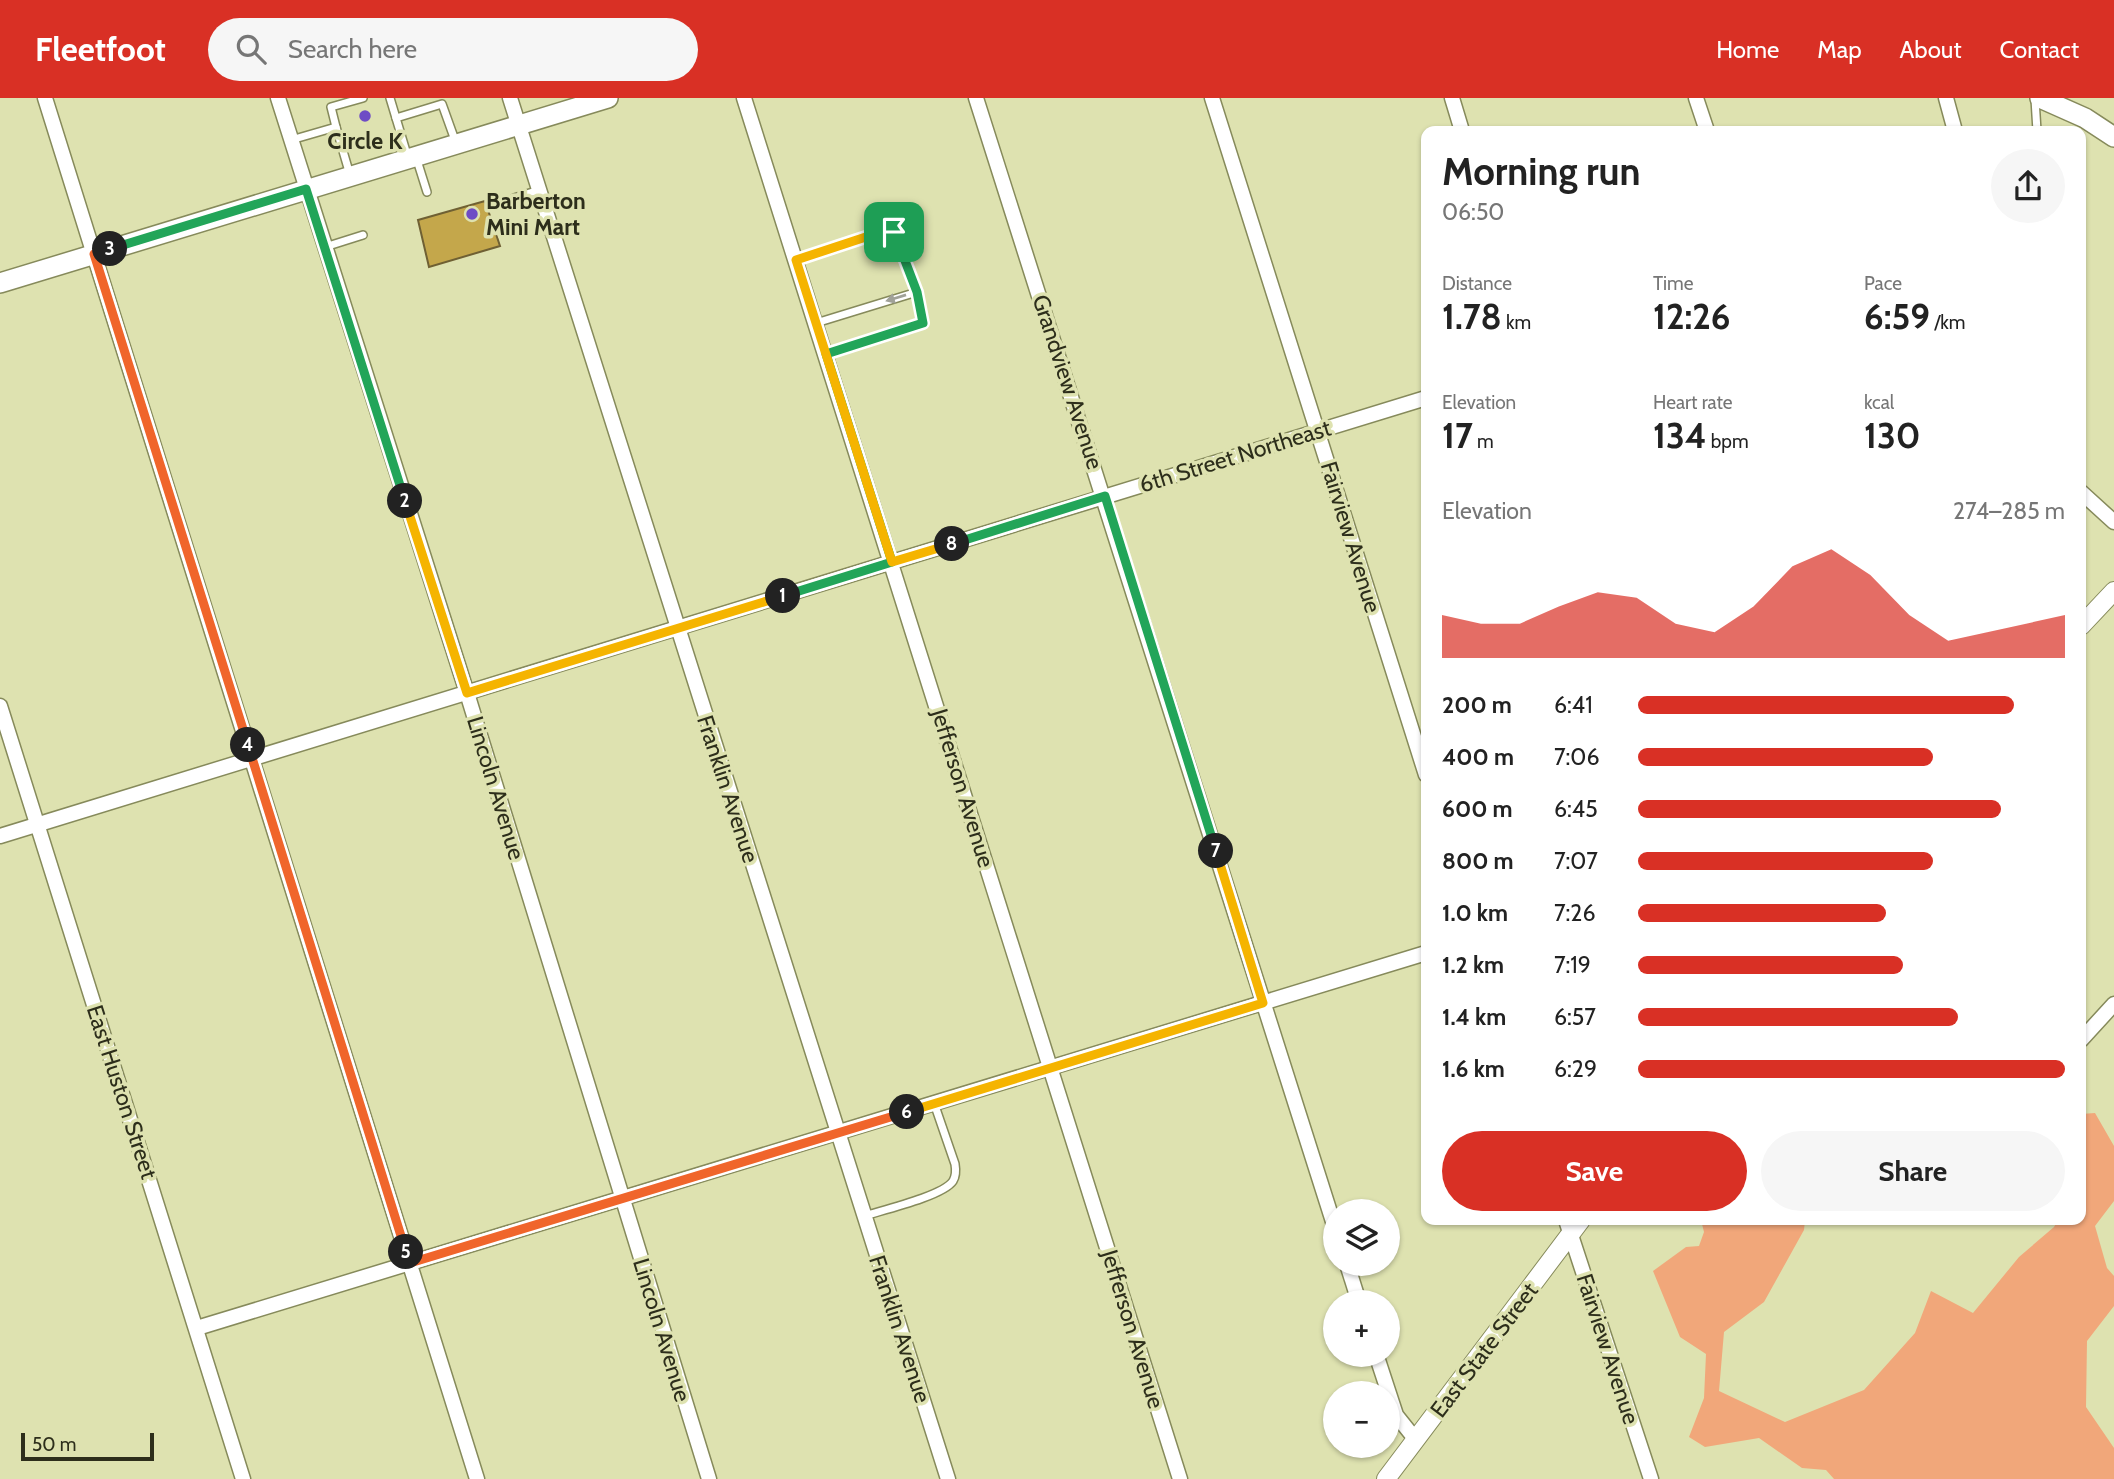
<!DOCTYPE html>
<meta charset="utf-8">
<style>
body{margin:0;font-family:Cabin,sans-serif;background:#f6f6f6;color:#222;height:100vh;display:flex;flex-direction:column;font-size:26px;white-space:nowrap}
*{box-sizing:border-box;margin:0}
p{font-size:23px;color:#767676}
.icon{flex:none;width:38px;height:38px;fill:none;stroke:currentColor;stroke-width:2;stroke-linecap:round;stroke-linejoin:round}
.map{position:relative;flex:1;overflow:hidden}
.drawer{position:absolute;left:1421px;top:28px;width:665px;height:1099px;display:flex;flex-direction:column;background:#fff;border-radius:14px;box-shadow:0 2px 5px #0004}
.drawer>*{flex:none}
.controls{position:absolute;left:1323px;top:1101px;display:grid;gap:14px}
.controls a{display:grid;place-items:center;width:77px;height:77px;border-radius:50%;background:#fff;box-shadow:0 2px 5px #0004;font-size:35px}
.scale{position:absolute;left:21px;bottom:18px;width:133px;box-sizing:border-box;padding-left:7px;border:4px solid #2d2e1b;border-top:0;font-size:19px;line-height:24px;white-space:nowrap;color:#2d2e1b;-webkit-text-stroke:5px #dee2b0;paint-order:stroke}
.pin{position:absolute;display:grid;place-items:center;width:60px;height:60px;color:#fff;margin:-30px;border-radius:14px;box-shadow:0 4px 10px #0006}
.km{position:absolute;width:35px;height:35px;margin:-18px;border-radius:50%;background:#222;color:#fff;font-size:19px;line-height:35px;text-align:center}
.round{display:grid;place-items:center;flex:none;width:74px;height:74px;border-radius:37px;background:#f6f6f6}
.summary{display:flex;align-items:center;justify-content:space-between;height:119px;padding:0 21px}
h1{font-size:38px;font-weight:800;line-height:52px}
.metrics{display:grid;grid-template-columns:repeat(3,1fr);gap:10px;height:119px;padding:7px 21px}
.metrics div{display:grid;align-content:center}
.metrics b{font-size:35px;font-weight:800}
.metrics small{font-size:19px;font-weight:400}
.metrics p{font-size:19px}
.chart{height:196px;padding:14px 21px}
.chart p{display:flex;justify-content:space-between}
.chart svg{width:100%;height:126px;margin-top:7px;fill:#d93025;opacity:.7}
.cta{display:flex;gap:14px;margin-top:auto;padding:14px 21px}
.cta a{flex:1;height:80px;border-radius:42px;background:#d93025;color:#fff;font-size:28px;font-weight:800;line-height:80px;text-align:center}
.cta a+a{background:#f6f6f6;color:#222}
ul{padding:0 21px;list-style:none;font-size:23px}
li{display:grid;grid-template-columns:112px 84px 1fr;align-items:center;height:52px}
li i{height:18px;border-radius:9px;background:#d93025}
header{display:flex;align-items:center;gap:42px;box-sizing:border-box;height:98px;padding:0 35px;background:#d93025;color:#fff}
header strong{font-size:33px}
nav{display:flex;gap:38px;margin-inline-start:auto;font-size:24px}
.search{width:490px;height:63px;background:#f6f6f6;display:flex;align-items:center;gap:18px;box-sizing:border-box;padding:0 24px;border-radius:38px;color:#767676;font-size:26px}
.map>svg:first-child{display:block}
.green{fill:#f1a77a}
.building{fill:#c4a74b;stroke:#6f6033;stroke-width:2}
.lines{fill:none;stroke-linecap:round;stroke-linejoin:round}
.service-casing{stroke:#868a5b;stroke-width:10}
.minor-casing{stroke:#868a5b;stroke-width:17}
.tertiary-casing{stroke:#868a5b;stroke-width:20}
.secondary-casing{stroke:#868a5b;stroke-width:22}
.service{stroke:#fff;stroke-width:7}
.minor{stroke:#fff;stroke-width:14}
.tertiary{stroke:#fff;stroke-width:18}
.secondary{stroke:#fff;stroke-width:19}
.oneway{fill:#a0a198}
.split-1-casing{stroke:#fff;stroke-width:14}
.split-2-casing{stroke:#fff;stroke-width:14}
.split-3-casing{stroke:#fff;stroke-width:14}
.split-4-casing{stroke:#fff;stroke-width:14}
.split-5-casing{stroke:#fff;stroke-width:14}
.split-6-casing{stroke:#fff;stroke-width:14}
.split-7-casing{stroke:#fff;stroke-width:14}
.split-8-casing{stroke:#fff;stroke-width:14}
.split-9-casing{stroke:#fff;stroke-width:14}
.split-1{stroke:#22a559;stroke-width:9}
.split-2{stroke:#f5b400;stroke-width:9}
.split-3{stroke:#22a559;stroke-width:9}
.split-4{stroke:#f0652b;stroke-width:9}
.split-5{stroke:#f0652b;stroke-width:9}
.split-6{stroke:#f0652b;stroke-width:9}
.split-7{stroke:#f5b400;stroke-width:9}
.split-8{stroke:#22a559;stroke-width:9}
.split-9{stroke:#f5b400;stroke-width:9}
.poi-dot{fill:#6e4cc5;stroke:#dee2b0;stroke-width:2.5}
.labels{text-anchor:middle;stroke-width:7;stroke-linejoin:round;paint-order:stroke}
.poi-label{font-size:23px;font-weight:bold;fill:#2d2e1b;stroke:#dee2b0}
.street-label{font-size:23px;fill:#2d2e1b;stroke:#dee2b0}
</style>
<header>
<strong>Fleetfoot</strong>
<div class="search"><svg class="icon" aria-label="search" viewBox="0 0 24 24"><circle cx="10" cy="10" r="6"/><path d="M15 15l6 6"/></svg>Search here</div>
<nav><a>Home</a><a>Map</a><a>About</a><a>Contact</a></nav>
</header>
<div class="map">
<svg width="2114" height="1381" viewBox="0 0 2114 1381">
<rect width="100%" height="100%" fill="#dee2b0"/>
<!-- green -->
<path class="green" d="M2095 1015 2114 1048V1103L2095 1128 2107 1170 2114 1178V1208L2087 1243 2086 1309 2114 1350V1381H1834L1826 1372 1802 1370 1759 1340 1705 1349 1689 1339 1704 1300 1706 1256 1680 1239 1653 1173 1686 1149 1699 1148 1704 1134 1701 1122H1805L1804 1132 1764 1204 1724 1234 1719 1293 1785 1324 1864 1292 1915 1235 1931 1193 1973 1215 2019 1159 2054 1129 2058 1122H2081V1016Z"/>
<!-- building -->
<path class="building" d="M485 103 500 148 429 169 418 122Z"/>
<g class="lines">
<defs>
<g id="service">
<path d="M390 0 408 60"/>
<path d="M2035 1 2037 33"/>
<path d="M396 20 442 6 456 45"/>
<path d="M336 29 331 9 363 0"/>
<path d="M291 42 336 29 350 77"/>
<path d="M416 59 427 94"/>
<path d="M514 100 539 92"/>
<path d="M325 149 363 137"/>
<path d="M796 162 887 132 894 134 901 146 917 194 816 225"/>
<path d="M826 256 923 225 917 194"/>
<path d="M864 1118C883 1112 943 1098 953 1083 956 1078 956 1072 955 1066L934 1005"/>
</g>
<g id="minor">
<path d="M45 0 477 1381"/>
<path d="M278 0 467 595 709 1381"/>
<path d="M510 0 948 1381"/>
<path d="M744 0 1180 1381"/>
<path d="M976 0 1335 1130"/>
<path d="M1212 0 1426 677"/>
<path d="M1452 0 1462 33"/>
<path d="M1696 0 1707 33"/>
<path d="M1946 0 1955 33"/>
<path d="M2081 394 2114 424"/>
<path d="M0 608 243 1381"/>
<path d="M0 738 1426 300"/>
<path d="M2081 942 2114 906"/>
<path d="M1566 1122 1651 1381"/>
<path d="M1347 1166 1359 1204"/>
<path d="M197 1230 1426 855"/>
<path d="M1376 1256 1396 1317 1416 1342"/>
</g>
<g id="tertiary">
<path d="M2081 528 2114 493"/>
<path d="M1386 1381 1581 1122"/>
</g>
<g id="secondary">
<path d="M2040 0 2085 20 2114 39"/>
<path d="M0 185 608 0"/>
</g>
</defs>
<!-- service casing -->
<use href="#service" class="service-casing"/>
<!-- minor casing -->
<use href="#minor" class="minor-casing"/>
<!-- tertiary casing -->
<use href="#tertiary" class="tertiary-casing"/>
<!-- secondary casing -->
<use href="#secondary" class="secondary-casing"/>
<!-- service -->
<use href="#service" class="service"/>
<!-- minor -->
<use href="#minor" class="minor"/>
<!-- tertiary -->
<use href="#tertiary" class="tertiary"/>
<!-- secondary -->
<use href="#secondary" class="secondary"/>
</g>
<!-- one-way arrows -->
<defs><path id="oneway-solid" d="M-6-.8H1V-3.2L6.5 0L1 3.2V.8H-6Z" transform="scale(1.75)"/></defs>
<use class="oneway" href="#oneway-solid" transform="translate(896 200) rotate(163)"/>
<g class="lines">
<defs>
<path id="split-1" d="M783 498 892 464 826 256 923 225 917 194 894 134"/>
<path id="split-2" d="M405 403 467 595 783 498"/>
<path id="split-3" d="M110 151 306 91 405 403"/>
<path id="split-4" d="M110 151 94 156 248 647"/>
<path id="split-5" d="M248 647 406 1154"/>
<path id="split-6" d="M406 1154 410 1165 907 1014"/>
<path id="split-7" d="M907 1014 1263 905 1216 753"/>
<path id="split-8" d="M952 446 1105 398 1216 753"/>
<path id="split-9" d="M894 134 887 132 796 162 892 464 952 446"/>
</defs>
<!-- split-1 casing -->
<use href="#split-1" class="split-1-casing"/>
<!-- split-2 casing -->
<use href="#split-2" class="split-2-casing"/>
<!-- split-3 casing -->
<use href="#split-3" class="split-3-casing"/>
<!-- split-4 casing -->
<use href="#split-4" class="split-4-casing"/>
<!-- split-5 casing -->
<use href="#split-5" class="split-5-casing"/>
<!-- split-6 casing -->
<use href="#split-6" class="split-6-casing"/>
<!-- split-7 casing -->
<use href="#split-7" class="split-7-casing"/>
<!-- split-8 casing -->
<use href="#split-8" class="split-8-casing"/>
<!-- split-9 casing -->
<use href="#split-9" class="split-9-casing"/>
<!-- split-1 -->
<use href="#split-1" class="split-1"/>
<!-- split-2 -->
<use href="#split-2" class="split-2"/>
<!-- split-3 -->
<use href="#split-3" class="split-3"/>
<!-- split-4 -->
<use href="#split-4" class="split-4"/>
<!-- split-5 -->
<use href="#split-5" class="split-5"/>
<!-- split-6 -->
<use href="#split-6" class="split-6"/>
<!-- split-7 -->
<use href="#split-7" class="split-7"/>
<!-- split-8 -->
<use href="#split-8" class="split-8"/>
<!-- split-9 -->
<use href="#split-9" class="split-9"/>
</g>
<!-- markers -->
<g class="poi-dot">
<circle cx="365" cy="18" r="7"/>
<circle cx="472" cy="116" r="7"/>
</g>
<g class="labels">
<!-- poi labels -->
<g class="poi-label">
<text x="365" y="51">Circle K</text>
<text x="486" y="111" text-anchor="start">Barberton<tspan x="486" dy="26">Mini Mart</tspan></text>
</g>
<!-- street labels -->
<g class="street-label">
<text transform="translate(1068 284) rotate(72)" y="8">Grandview Avenue</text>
<text transform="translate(1235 358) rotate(-17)" y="8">6th Street Northeast</text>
<text transform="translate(1351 439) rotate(73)" y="8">Fairview Avenue</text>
<text transform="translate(496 690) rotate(73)" y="8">Lincoln Avenue</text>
<text transform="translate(963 690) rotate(73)" y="8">Jefferson Avenue</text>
<text transform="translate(728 691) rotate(72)" y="8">Franklin Avenue</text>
<text transform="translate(122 994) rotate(72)" y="8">East Huston Street</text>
<text transform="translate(900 1231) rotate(72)" y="8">Franklin Avenue</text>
<text transform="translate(1133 1231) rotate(73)" y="8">Jefferson Avenue</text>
<text transform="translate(662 1232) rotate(73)" y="8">Lincoln Avenue</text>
<text transform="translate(1608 1251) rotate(72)" y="8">Fairview Avenue</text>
<text transform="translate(1484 1252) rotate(-53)" y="8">East State Street</text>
</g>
</g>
</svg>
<div class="controls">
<a><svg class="icon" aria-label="layers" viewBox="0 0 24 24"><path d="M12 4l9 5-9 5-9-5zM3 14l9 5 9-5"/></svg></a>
<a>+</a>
<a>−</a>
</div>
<div class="scale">50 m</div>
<div class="pin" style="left:894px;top:134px;background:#1e9e55"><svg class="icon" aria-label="arrive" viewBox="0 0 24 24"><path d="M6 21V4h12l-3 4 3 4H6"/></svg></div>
<b class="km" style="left:783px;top:498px">1</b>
<b class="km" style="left:405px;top:403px">2</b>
<b class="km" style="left:110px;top:151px">3</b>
<b class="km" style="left:248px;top:647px">4</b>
<b class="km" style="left:406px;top:1154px">5</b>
<b class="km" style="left:907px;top:1014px">6</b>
<b class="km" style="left:1216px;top:753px">7</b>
<b class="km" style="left:952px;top:446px">8</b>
<section class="drawer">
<div class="summary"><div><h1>Morning run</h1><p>06:50</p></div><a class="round"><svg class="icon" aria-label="share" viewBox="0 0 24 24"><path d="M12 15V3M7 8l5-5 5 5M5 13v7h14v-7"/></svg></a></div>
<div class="metrics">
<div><p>Distance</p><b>1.78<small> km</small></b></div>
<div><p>Time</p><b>12:26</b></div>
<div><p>Pace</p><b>6:59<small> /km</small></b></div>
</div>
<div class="metrics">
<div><p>Elevation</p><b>17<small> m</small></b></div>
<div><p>Heart rate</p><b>134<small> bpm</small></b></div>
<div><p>kcal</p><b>130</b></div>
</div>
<div class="chart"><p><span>Elevation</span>274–285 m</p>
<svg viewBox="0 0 160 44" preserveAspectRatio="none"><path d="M0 44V29L10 32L20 32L30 26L40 21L50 23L60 32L70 35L80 26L90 12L100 6L110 15L120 29L130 38L140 35L150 32L160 29V44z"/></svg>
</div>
<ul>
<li><b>200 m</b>6:41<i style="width:88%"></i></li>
<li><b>400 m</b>7:06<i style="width:69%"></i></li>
<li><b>600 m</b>6:45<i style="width:85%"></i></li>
<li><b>800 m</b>7:07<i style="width:69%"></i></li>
<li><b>1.0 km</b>7:26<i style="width:58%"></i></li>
<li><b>1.2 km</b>7:19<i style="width:62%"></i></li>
<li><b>1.4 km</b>6:57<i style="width:75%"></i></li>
<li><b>1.6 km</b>6:29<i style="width:100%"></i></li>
</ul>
<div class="cta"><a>Save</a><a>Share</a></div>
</section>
</div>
